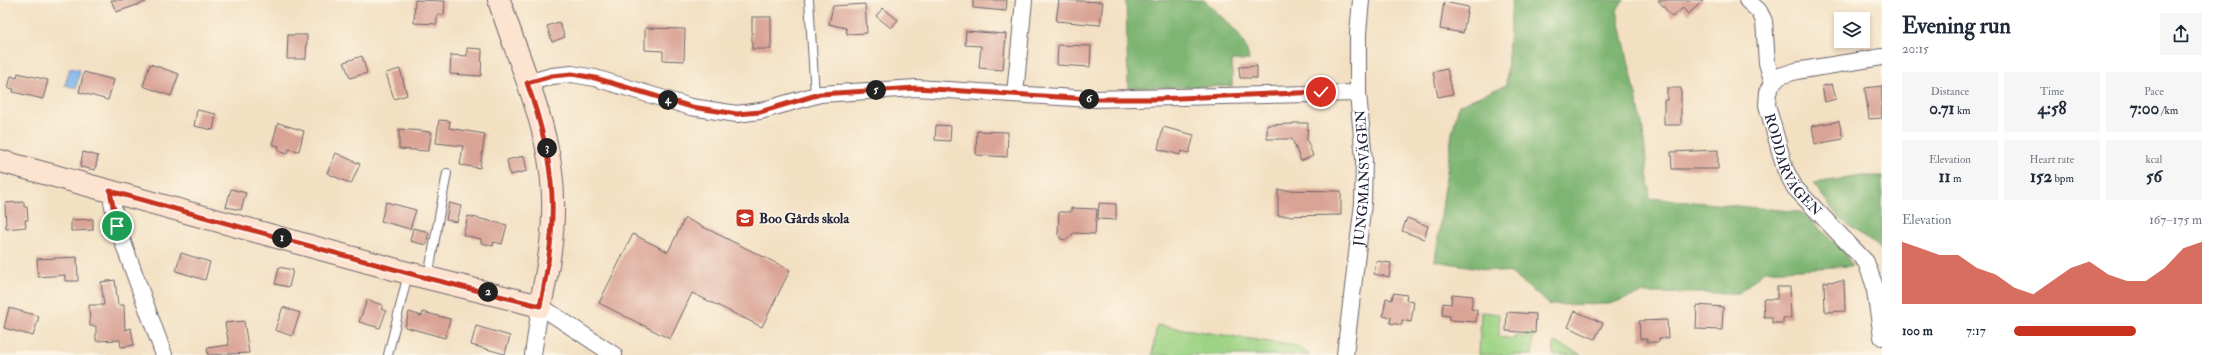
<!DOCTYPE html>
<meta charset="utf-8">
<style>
body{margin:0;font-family:"IM FELL Double Pica",serif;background:#f6f6f7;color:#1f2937;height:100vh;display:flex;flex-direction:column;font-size:15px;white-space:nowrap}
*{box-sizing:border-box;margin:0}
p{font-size:13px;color:#747a83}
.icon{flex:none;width:22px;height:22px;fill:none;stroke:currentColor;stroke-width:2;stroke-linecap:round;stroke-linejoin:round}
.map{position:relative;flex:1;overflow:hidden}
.drawer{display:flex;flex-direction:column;background:#fff;width:340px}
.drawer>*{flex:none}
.fabs{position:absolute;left:1834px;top:12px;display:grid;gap:8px}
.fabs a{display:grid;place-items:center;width:36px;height:36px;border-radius:0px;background:#fff;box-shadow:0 2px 6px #0003;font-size:20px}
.pin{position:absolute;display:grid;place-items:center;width:34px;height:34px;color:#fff;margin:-17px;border:2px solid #fff;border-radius:50%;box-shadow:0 1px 4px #0007}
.km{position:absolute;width:20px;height:20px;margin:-10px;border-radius:50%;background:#222;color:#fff;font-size:11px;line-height:20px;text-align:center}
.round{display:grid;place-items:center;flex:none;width:42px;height:42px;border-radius:0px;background:#f6f6f7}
.summary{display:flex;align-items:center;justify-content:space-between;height:68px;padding:0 20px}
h1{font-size:22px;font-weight:700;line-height:30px}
.stats{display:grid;grid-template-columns:repeat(3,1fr);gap:6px;height:68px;padding:4px 20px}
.stats div{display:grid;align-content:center;border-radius:0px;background:#f6f6f7;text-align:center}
.stats b{font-size:17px;font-weight:700}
.stats small{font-size:11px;font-weight:400}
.stats p{font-size:11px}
.chart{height:112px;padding:8px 20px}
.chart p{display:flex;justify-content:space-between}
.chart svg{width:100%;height:72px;margin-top:4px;fill:#c8321e;opacity:.7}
ul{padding:0 20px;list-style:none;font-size:13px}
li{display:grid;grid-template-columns:64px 48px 1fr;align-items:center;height:30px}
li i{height:10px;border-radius:5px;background:#c8321e}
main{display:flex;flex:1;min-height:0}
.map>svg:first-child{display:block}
.green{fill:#9dd384;stroke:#607a60}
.forest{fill:#7eb572;stroke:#506c56}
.water{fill:#7bb2ea;stroke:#4e6a92}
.building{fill:#d9a395}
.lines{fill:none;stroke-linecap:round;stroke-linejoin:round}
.lane-casing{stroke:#6b646b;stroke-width:10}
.street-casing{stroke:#6b646b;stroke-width:18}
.secondary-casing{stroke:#6b646b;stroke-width:24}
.lane{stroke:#fff;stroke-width:8}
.street{stroke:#fff;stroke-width:16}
.secondary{stroke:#fde4d1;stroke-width:22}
.route-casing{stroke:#fff;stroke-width:8}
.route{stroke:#c8321e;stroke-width:5}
.labels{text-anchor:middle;stroke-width:3;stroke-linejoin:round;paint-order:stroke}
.street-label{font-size:14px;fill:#22223b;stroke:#fcf5e5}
.poi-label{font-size:14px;font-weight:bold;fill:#22223b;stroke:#fcf5e5;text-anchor:start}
</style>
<main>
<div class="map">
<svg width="1882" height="355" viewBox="0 0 1882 355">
<rect width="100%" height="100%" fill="#fcf5e5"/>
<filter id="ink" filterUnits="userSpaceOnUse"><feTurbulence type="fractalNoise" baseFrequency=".025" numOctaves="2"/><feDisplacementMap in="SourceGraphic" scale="8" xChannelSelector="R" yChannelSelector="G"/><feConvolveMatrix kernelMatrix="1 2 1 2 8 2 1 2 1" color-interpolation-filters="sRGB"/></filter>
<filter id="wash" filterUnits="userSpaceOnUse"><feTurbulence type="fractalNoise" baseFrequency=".012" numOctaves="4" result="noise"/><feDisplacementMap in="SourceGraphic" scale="16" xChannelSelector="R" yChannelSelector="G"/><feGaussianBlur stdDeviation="0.9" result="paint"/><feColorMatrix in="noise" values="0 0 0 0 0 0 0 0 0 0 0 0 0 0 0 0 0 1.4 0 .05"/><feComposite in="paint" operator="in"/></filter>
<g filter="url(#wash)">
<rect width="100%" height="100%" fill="#f3e0c3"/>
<!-- green -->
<g class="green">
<path d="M1481 312 1499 314V337L1514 339 1515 336 1526 337V332L1533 333 1532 355H1479Z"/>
<path d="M1157 325 1296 346 1310 355H1152Z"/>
<path d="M1554 342 1581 355H1553Z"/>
</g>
<!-- forest -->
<g class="forest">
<path d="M1126 0H1204C1222 19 1245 32 1249 60H1232V86L1128 88Z"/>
<path d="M1512 0H1624L1617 10 1642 123 1650 198 1801 212 1841 248 1852 266 1764 271 1739 293H1643L1609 304 1550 305 1511 273 1435 261 1452 133 1459 105 1506 85Z"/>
<path d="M1863 176H1882V250L1839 218 1813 183Z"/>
</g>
<!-- water -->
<path class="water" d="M70 68 80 70 76 88 65 85Z"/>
<g id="blocks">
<!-- building -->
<g class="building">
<path d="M111 0H146V2L116 12Z"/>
<path d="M415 0 445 1 444 15H437V24L414 23Z"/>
<path d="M973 0H1007L1006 11 973 8Z"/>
<path d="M1059 0 1103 2 1100 25 1056 21Z"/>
<path d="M1658 0H1704L1688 14 1683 8 1672 17Z"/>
<path d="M1444 2 1468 7 1463 33 1440 29Z"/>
<path d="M865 4 867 33 847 34 846 28 829 24 833 6Z"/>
<path d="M883 8 898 20 891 28 876 16Z"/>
<rect x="752" y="17" width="19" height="32"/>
<path d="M559 22 565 37 552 42 547 26Z"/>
<path d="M645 28 685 29 684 61 663 60V51L645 50Z"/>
<path d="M966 31 1006 34 1003 70 979 68 981 46 965 45Z"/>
<path d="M288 35H307L306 59H287Z"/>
<path d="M1058 45 1091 46 1090 67 1057 65Z"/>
<path d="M467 48 482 49 481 76 450 74 451 55 467 56Z"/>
<path d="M362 56 367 73 350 78 344 62Z"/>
<path d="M150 64 179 74 171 96 143 86Z"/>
<path d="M1257 66V78H1240L1239 67Z"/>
<path d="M400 69 407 95 394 99 386 73Z"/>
<path d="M1447 69 1453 94 1438 97 1433 72Z"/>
<path d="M84 72 114 80 108 100 79 92Z"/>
<path d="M18 73 48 80 43 99 13 92 14 89 8 88 11 76 17 78Z"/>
<path d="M1832 84 1836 99 1825 102 1822 86Z"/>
<path d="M1882 86V118L1869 119 1865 88Z"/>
<path d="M1667 88H1681V125H1664V100H1667Z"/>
<path d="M197 110 216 114 213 130 194 126Z"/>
<path d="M439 120 450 121 449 128 485 134 480 168 460 165 463 146 436 143Z"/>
<path d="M1839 121 1843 139 1815 144 1812 126Z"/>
<path d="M278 123 304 131 299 151 289 149 288 154 278 151 279 146 272 144Z"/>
<path d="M1293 123H1308L1307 140 1313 156 1301 161 1292 139H1267V125L1293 124Z"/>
<path d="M936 125 951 126 950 141 935 140Z"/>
<path d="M1163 127 1194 135 1189 153 1181 151 1180 155 1158 149Z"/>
<path d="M399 129 432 132 428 151 399 149Z"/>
<path d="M977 131 1008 132 1007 157 976 155Z"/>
<path d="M1718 150V169H1672L1671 152Z"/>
<path d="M83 152 98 156 95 170 80 167Z"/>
<path d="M336 153 360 164 351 184 327 173Z"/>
<path d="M524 156 527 171 510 175 507 160Z"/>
<path d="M231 189 246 193 241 210 226 207Z"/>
<path d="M1278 190 1341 191V215L1278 216Z"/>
<path d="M24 202V207H27L28 220H25L26 227 6 229 5 203Z"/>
<path d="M386 202 416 210 410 229 381 221Z"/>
<path d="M449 203 461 206 457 222 446 220Z"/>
<path d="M1099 203 1116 204V220L1098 219Z"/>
<path d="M1071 208 1097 209 1095 234 1074 233 1066 240 1061 239 1058 235 1059 212H1071Z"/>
<path d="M468 216 507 225 502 244 494 242 493 246 481 243V239L463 235Z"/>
<path d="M685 218 790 270 762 327 692 293 670 339 599 303 633 234 668 252Z"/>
<path d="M1407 218 1428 226 1424 239 1402 231Z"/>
<path d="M93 219V230L71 231V220Z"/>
<path d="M413 228 429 232 426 245 410 241Z"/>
<path d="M181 253 210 262 205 280 176 271Z"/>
<path d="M77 257 78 281H65V275L38 277 37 259Z"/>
<path d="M1376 261 1391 263 1389 277 1374 274Z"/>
<path d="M279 267 293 270 289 287 275 284Z"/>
<path d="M115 280 118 305H124L125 330 131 328 134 345 121 347 120 340 96 341V326H90L89 305H104L101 282Z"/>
<path d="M1844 281 1845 311 1825 312 1824 282Z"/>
<path d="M1777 287H1790L1791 318H1783V323H1772V317H1764L1763 299H1777Z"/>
<path d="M1393 293 1407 295 1406 300 1414 301 1411 322 1402 320V325L1390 323 1391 317 1383 316 1386 298 1392 300Z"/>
<path d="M1452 294 1473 296 1471 309 1477 310 1476 322 1449 320 1450 316 1442 315 1443 303 1451 304Z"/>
<path d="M367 300 383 305 381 309 386 311 380 328 359 322Z"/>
<path d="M1697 305 1723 307 1722 330 1696 329Z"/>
<path d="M283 307 300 313 292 336 275 330Z"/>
<path d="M9 308 39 316 33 336 4 328Z"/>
<path d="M1575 311 1603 323 1595 339 1568 327Z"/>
<path d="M409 312 422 316 423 312 450 319 445 338 405 327Z"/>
<path d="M1507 312 1536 314 1535 333 1506 331Z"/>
<path d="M1667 320 1668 338H1659V342H1647V339H1640L1639 321Z"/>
<path d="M244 321 249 353 208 355 207 348 229 345 225 323Z"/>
<path d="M476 326 510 336 505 354 471 345Z"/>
</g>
</g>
</g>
<g filter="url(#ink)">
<use href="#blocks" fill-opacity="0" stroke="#6b646b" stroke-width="1"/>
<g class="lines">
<defs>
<g id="lane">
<path d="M809 0 815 95"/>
<path d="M431 277 430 266 447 173"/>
<path d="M388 355 408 274"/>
</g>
<g id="street">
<path d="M1747 0 1759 11 1764 21 1767 63 1773 83"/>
<path id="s1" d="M1882 57 1796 71 1780 76 1773 83 1768 92 1767 105 1785 169 1795 188 1866 262 1874 284 1882 337"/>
<path d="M527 83 552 76 572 74 595 78 691 107 737 114 760 111 820 94 916 88 1091 99 1358 93"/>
<path d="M1015 94 1024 0"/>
<path d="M110 191 117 226 164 355"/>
<path d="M533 355 540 306 614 355"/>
<path id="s2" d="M1345 355 1363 203 1364 159 1358 93V33L1361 0"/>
</g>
<path id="secondary" d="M0 161 408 273 540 306C550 261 557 217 551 171 543 112 517 56 499 0"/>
</defs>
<!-- lane casing -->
<use href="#lane" class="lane-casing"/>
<!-- street casing -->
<use href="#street" class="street-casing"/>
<!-- secondary casing -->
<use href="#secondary" class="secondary-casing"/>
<!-- lane -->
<use href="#lane" class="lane"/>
<!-- street -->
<use href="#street" class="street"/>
<!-- secondary -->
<use href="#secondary" class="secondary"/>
</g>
</g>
<g class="lines" filter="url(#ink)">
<defs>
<path id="route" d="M117 226 110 191 419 276 540 306C559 220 557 166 527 83L552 76 572 74 595 78 692 107 737 114 760 112 820 94 916 88 1090 99H1156L1321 92"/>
</defs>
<!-- route casing -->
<use href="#route" class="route-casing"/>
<!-- route -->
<use href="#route" class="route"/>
</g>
<!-- icons -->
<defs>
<symbol id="school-square" viewBox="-11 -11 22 22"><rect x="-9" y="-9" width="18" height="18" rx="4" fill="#c8321e" stroke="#fcf5e5"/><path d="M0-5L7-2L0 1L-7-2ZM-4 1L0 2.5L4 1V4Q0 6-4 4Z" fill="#fff"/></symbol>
</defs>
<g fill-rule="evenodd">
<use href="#school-square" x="734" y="207" width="22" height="22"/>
</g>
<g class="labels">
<!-- street labels -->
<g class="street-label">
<text dy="5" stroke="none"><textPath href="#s1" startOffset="203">RODDARVÄGEN</textPath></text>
<text dy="5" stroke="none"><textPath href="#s2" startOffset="178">JUNGMANSVÄGEN</textPath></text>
</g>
<!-- poi labels -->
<g class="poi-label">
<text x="759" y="223">Boo Gårds skola</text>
</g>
</g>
</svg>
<div class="fabs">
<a><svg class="icon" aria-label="layers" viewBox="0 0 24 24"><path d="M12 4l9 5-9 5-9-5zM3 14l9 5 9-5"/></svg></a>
</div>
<div class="pin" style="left:117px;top:226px;background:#1e9e55"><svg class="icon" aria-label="arrive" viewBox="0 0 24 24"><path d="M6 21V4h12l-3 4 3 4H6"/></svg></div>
<div class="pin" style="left:1321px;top:92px;background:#d93025"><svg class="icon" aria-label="check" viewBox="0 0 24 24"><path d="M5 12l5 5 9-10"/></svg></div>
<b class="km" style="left:282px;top:238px">1</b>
<b class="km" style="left:488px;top:292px">2</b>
<b class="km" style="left:547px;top:148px">3</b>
<b class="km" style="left:668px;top:100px">4</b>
<b class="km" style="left:876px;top:90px">5</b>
<b class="km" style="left:1089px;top:99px">6</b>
</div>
<section class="drawer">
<div class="summary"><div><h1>Evening run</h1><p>20:15</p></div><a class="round"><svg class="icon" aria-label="share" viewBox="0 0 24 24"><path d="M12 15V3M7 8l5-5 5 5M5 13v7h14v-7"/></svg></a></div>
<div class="stats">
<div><p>Distance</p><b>0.71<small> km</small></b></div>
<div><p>Time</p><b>4:58</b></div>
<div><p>Pace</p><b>7:00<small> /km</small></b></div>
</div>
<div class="stats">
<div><p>Elevation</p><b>11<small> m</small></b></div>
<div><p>Heart rate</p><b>152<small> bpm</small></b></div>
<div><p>kcal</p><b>56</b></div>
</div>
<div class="chart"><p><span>Elevation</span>167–175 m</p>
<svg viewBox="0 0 160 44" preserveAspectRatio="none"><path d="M0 44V6L10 10L20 14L30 14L40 22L50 26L60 34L70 38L80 30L90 22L100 18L110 26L120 30L130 30L140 22L150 10L160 6V44z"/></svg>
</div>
<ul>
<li><b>100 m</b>7:17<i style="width:65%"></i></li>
</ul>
</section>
</main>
